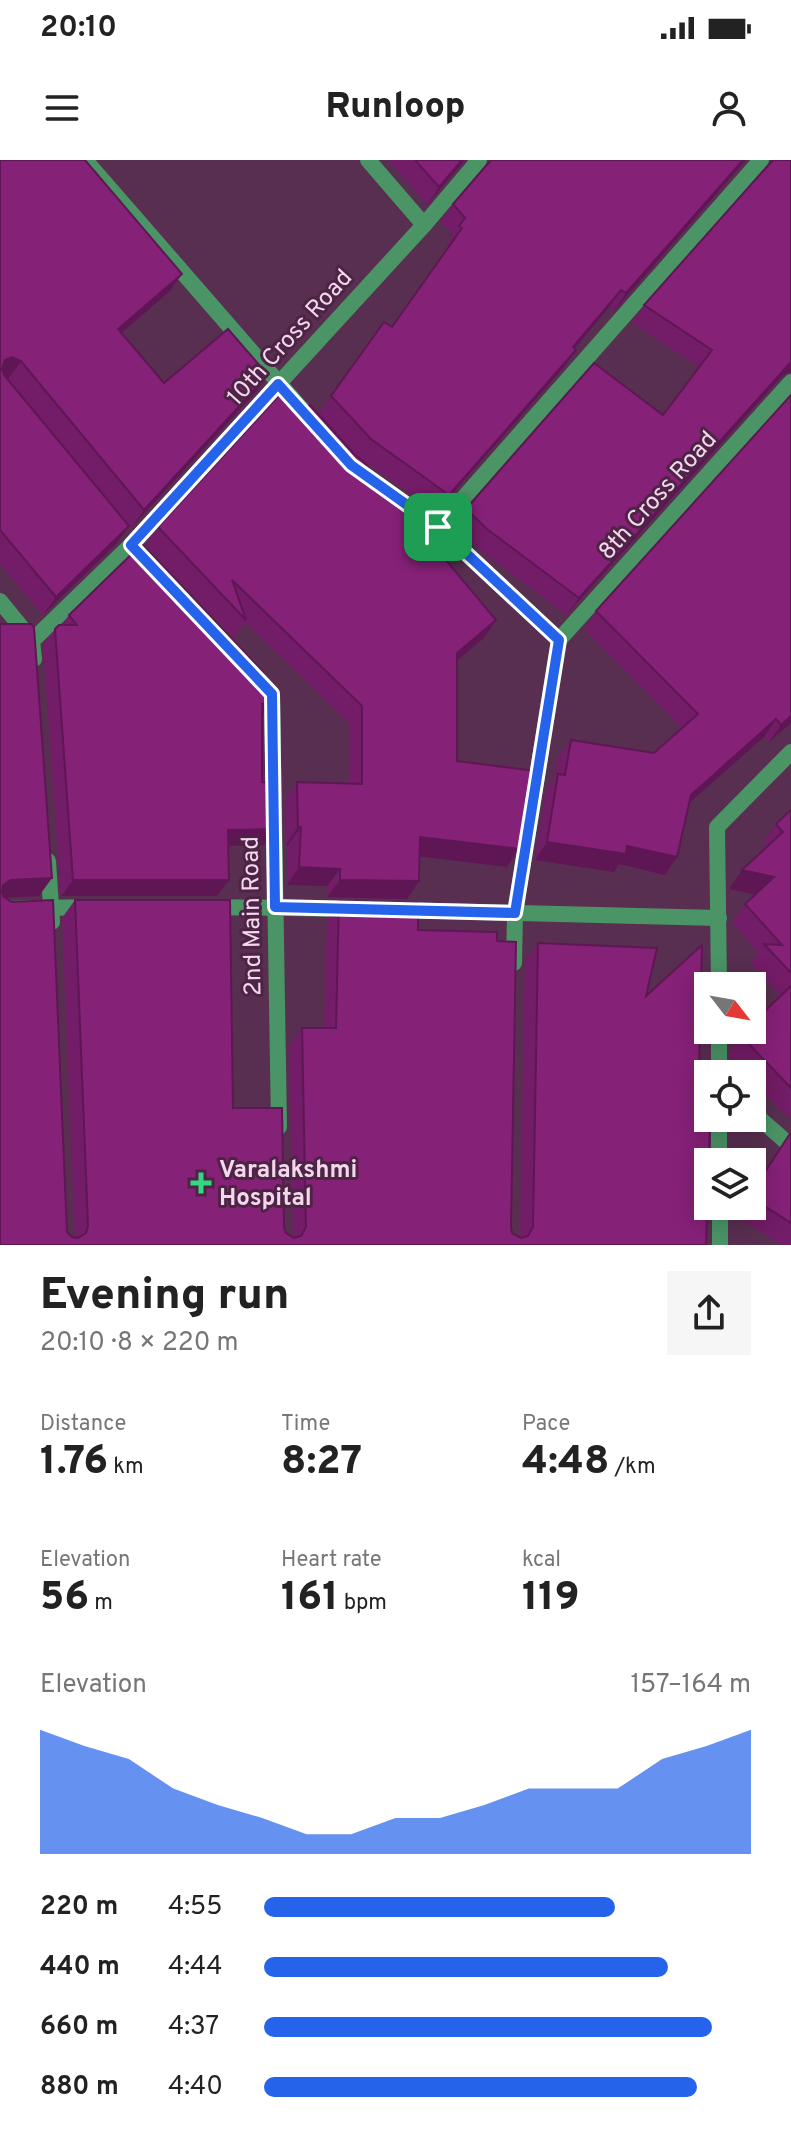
<!DOCTYPE html>
<meta charset="utf-8">
<style>
body{margin:0;font-family:Overpass,sans-serif;background:#f6f6f6;color:#222;height:100vh;display:flex;flex-direction:column;font-size:30px;white-space:nowrap}
*{box-sizing:border-box;margin:0}
p{font-size:26px;color:#767676}
.icon{flex:none;width:44px;height:44px;fill:none;stroke:currentColor;stroke-width:2;stroke-linecap:round;stroke-linejoin:round}
.map{position:relative;height:1085px;overflow:hidden}
.sheet{display:flex;flex-direction:column;background:#fff;flex:1}
.sheet>*{flex:none}
.needle{width:52px;rotate:121deg}
.tools{position:absolute;left:694px;top:812px;display:grid;gap:16px}
.tools a{display:grid;place-items:center;width:72px;height:72px;border-radius:0px;background:#fff;box-shadow:0 4px 20px #0003;font-size:40px}
.pin{position:absolute;display:grid;place-items:center;width:68px;height:68px;color:#fff;margin:-34px;border-radius:16px;box-shadow:0 4px 12px #0006}
.round{display:grid;place-items:center;flex:none;width:84px;height:84px;border-radius:0px;background:#f6f6f6}
.summary{display:flex;align-items:center;justify-content:space-between;height:136px;padding:0 40px}
h1{font-size:44px;font-weight:800;line-height:60px}
.figures{display:grid;grid-template-columns:repeat(3,1fr);gap:12px;height:136px;padding:8px 40px}
.figures div{display:grid;align-content:center}
.figures b{font-size:40px;font-weight:800}
.figures small{font-size:22px;font-weight:400}
.figures p{font-size:22px}
.chart{height:224px;padding:16px 40px}
.chart p{display:flex;justify-content:space-between}
.chart svg{width:100%;height:144px;margin-top:8px;fill:#2563eb;opacity:.7}
ul{padding:0 40px;list-style:none;font-size:26px}
li{display:grid;grid-template-columns:128px 96px 1fr;align-items:center;height:60px}
li i{height:20px;border-radius:10px;background:#2563eb}
.status{display:flex;justify-content:space-between;align-items:center;height:56px;padding:0 40px;background:#fff;direction:ltr}
.status svg{height:22px;fill:currentColor}
header{display:flex;justify-content:space-between;align-items:center;height:104px;padding:0 40px;background:#fff;font-size:36px;font-weight:800}
.map>svg:first-child{display:block}
.lines{fill:none;stroke-linecap:round;stroke-linejoin:round}
.minor{stroke:#4b9466;stroke-width:16}
.wall{fill:#731c67}
.shaded-wall{fill:#5e1754}
.building{fill:#862178;stroke:#5e1754;stroke-width:2}
.route-casing{stroke:#fff;stroke-width:16}
.route{stroke:#2563eb;stroke-width:10}
.poi-dot{fill:#33d881;stroke:#4e2446;stroke-width:3}
.labels{text-anchor:middle;stroke-width:6;stroke-linejoin:round;paint-order:stroke}
.street-label{font-size:24px;fill:#f3d8ec;stroke:#4e2446}
.poi-label{font-size:24px;font-weight:bold;fill:#f3d8ec;stroke:#4e2446;text-anchor:start}
</style>
<div class="status"><b>20:10</b><svg viewBox="0 0 49 12"><path d="M0 12V9h3v3zM5 12V6h3v6zM10 12V3h3v9zM15 12V0h3v12zM26 1h20v11H26zM47 4h2v5h-2z"/></svg></div>
<header><svg class="icon" aria-label="menu" viewBox="0 0 24 24"><path d="M4 6h16M4 12h16M4 18h16"/></svg>Runloop<svg class="icon" aria-label="person" viewBox="0 0 24 24"><circle cx="12" cy="8" r="4"/><path d="M4 21q1-7 8-7t8 7"/></svg></header>
<div class="map">
<svg width="791" height="1085" viewBox="0 0 791 1085">
<rect width="100%" height="100%" fill="#592f51"/>
<g class="lines">
<!-- minor -->
<g class="minor">
<path d="M85 0 318 268"/>
<path d="M368 0 424 65"/>
<path d="M372 320 438 367 559 480"/>
<path d="M438 367 761 0"/>
<path d="M0 441 31 479"/>
<path d="M559 480 791 222"/>
<path d="M34 499 32 481 131 385 424 65 479 0"/>
<path d="M256 517 272 534 279 967"/>
<path d="M48 701 52 762"/>
<path d="M209 747 354 749"/>
<path d="M0 749 90 747"/>
<path d="M397 750 719 758"/>
<path d="M514 803 515 753 559 480"/>
<path d="M719 826 717 667 791 592"/>
<path d="M719 870V914"/>
<path d="M752 952 791 986"/>
<path d="M719 958V1002"/>
<path d="M720 1046V1085"/>
</g>
</g>
<!-- wall -->
<g class="wall">
<path d="M0 0 182 114 169 132 122 173 164 223 268 215 255 233 131 368 7 218 129 366 116 384 43 455 0 404Z"/>
<path d="M388 0H465L427 45Z"/>
<path d="M489 0H746L614 151 609 147 575 188 564 207 436 352 358 297 319 253 384 162 392 167 449 85 447 83 453 75 441 62 453 44 488 3Z"/>
<path d="M771 0H791V212L783 215 566 455 475 386 453 366 466 349 663 255 699 207 632 163 644 145 770 2Z"/>
<path d="M301 253 496 460 484 478 457 500V601L525 678 507 707 420 696 407 739 327 737V726L287 725 288 685H286L285 640 297 622 349 623V563L245 462 234 478 146 385 158 367Z"/>
<path d="M596 451 791 563 769 582 764 577 689 643 665 715 619 704 614 712 535 700 546 631 555 618 558 598 571 580 654 593 682 568 584 469Z"/>
<path d="M69 455 262 556V622L264 685 228 686 217 736H61L43 485 55 469 62 465Z"/>
<path d="M0 464 39 736 5 738 67 1072 72 1077H75L62 758 75 740 233 948 286 1073 293 1077 289 886 302 868H324L327 759 339 741 418 770 512 1073 520 1077 525 801 538 783 646 836 699 913 703 962 706 1085H0Z"/>
<path d="M791 650V958L777 947 752 920V914H746L730 897V890L743 871 781 836 751 804 758 793 732 763 745 744 755 735 729 729 766 687 763 683 776 664Z"/>
<path d="M791 972V1085H782L736 1056 742 1046H752V1030Z"/>
</g>
<!-- shaded-wall -->
<g class="shaded-wall">
<path d="M462 0H465L427 45 439 27Z"/>
<path d="M743 0H746L614 151 626 133Z"/>
<path d="M182 114 169 132 105 187 118 169Z"/>
<path d="M621 130 609 147 561 205 573 187Z"/>
<path d="M576 190 564 207 436 352 449 335Z"/>
<path d="M12 197 21 201 8 219 0 216 5 200Z"/>
<path d="M791 202V212L783 215 566 455 579 438Z"/>
<path d="M268 215 255 233 131 368 144 350Z"/>
<path d="M129 366 116 384 43 455 56 437Z"/>
<path d="M496 460 484 478 445 511 457 493Z"/>
<path d="M273 540 261 557 262 544Z"/>
<path d="M791 556V563L769 582 781 565Z"/>
<path d="M776 559 764 577 679 652 691 635Z"/>
<path d="M298 667H301L288 685H286Z"/>
<path d="M275 669 264 685 217 686 228 670Z"/>
<path d="M420 677 521 678H525L507 707 408 695Z"/>
<path d="M547 682 627 686 677 697 665 715 619 704 614 712 535 700Z"/>
<path d="M299 707 340 709 327 726 287 725Z"/>
<path d="M742 710 774 717 761 736 729 729Z"/>
<path d="M52 718 39 736 0 738 3 725 11 720Z"/>
<path d="M73 720H229L217 736H61Z"/>
<path d="M340 720 419 721 407 739 327 737Z"/>
</g>
<!-- building -->
<g class="building">
<path d="M0 0H85L182 114 118 169 164 223 228 169 268 215 144 350 21 201 12 197 5 200 2 209 4 215 129 366 56 437 0 370Z"/>
<path d="M415 0H462L439 27Z"/>
<path d="M491 0H743L626 133 621 130 573 187 576 190 449 335 371 279 331 236 384 162 392 167 462 68 459 66 465 58 453 44Z"/>
<path d="M773 0H791V202L579 438 487 369 466 349 594 203 663 255 712 190 644 145Z"/>
<path d="M282 232 301 253 310 245 355 295 363 301 496 460 457 493V601L536 611 525 678H521L520 689 420 677 419 721 340 720V709L299 707 301 667H298L297 622 362 624V546L232 420 246 460 158 367Z"/>
<path d="M791 235V556L781 565 776 559 691 635 677 697 627 686 626 694 547 682 558 614 565 615 571 580 654 593 698 554 596 451Z"/>
<path d="M142 384 263 512 273 540 262 544V622L274 623 275 669 228 670 229 720H73L55 469 59 465H77L69 455Z"/>
<path d="M0 464H31L34 467 52 718 11 720 3 725 2 732 4 737 12 742 53 740 67 1072 72 1077 78 1078 86 1073 88 1066 75 740H230L233 948H282L284 1067 286 1073 294 1078 301 1076 306 1067 302 868H336L339 741 418 743V770L497 772V781L516 782 511 1067 512 1073 521 1078 528 1076 533 1067 538 783 657 788 646 836 702 785 699 913 705 907 703 962H710L706 1085H0Z"/>
<path d="M791 650V813L764 784 782 785 745 744 774 717 742 710 783 672 776 664Z"/>
<path d="M791 826V928L743 878V871L752 870V863Z"/>
<path d="M791 972V1063L752 1038V1032Z"/>
</g>
<g class="lines">
<defs>
<path id="route" d="M278 224 351 305 438 367 559 480 515 753 275 747 272 534 131 385Z"/>
</defs>
<!-- route casing -->
<use href="#route" class="route-casing"/>
<!-- route -->
<use href="#route" class="route"/>
</g>
<!-- markers -->
<path class="poi-dot" d="M197 1011h8v8h8v8h-8v8h-8v-8h-8v-8h8z"/>
<g class="labels">
<!-- street labels -->
<g class="street-label">
<text transform="translate(289 177) rotate(-48)" y="8">10th Cross Road</text>
<text transform="translate(657 335) rotate(-48)" y="8">8th Cross Road</text>
<text transform="translate(251 756) rotate(-91)" y="8">2nd Main Road</text>
</g>
<!-- poi labels -->
<g class="poi-label">
<text x="219" y="1017">Varalakshmi<tspan x="219" dy="28">Hospital</tspan></text>
</g>
</g>
</svg>
<div class="tools">
<a><svg class="needle" viewBox="-14 -14 28 28"><path d="M0-13l5 13h-10z" fill="#e53935"/><path d="M0 13l5-13h-10z" fill="#767676"/></svg></a>
<a><svg class="icon" aria-label="locate" viewBox="0 0 24 24"><circle cx="12" cy="12" r="6"/><path d="M12 2v4M12 18v4M2 12h4M18 12h4"/></svg></a>
<a><svg class="icon" aria-label="layers" viewBox="0 0 24 24"><path d="M12 4l9 5-9 5-9-5zM3 14l9 5 9-5"/></svg></a>
</div>
<div class="pin" style="left:438px;top:367px;background:#1e9e55"><svg class="icon" aria-label="arrive" viewBox="0 0 24 24"><path d="M6 21V4h12l-3 4 3 4H6"/></svg></div>
</div>
<section class="sheet">
<div class="summary"><div><h1>Evening run</h1><p>20:10 · 8 × 220 m</p></div><a class="round"><svg class="icon" aria-label="share" viewBox="0 0 24 24"><path d="M12 15V3M7 8l5-5 5 5M5 13v7h14v-7"/></svg></a></div>
<div class="figures">
<div><p>Distance</p><b>1.76<small> km</small></b></div>
<div><p>Time</p><b>8:27</b></div>
<div><p>Pace</p><b>4:48<small> /km</small></b></div>
</div>
<div class="figures">
<div><p>Elevation</p><b>56<small> m</small></b></div>
<div><p>Heart rate</p><b>161<small> bpm</small></b></div>
<div><p>kcal</p><b>119</b></div>
</div>
<div class="chart"><p><span>Elevation</span>157–164 m</p>
<svg viewBox="0 0 160 44" preserveAspectRatio="none"><path d="M0 44V6L10 11L20 15L30 24L40 29L50 33L60 38L70 38L80 33L90 33L100 29L110 24L120 24L130 24L140 15L150 11L160 6V44z"/></svg>
</div>
<ul>
<li><b>220 m</b>4:55<i style="width:72%"></i></li>
<li><b>440 m</b>4:44<i style="width:83%"></i></li>
<li><b>660 m</b>4:37<i style="width:92%"></i></li>
<li><b>880 m</b>4:40<i style="width:89%"></i></li>
</ul>
</section>
